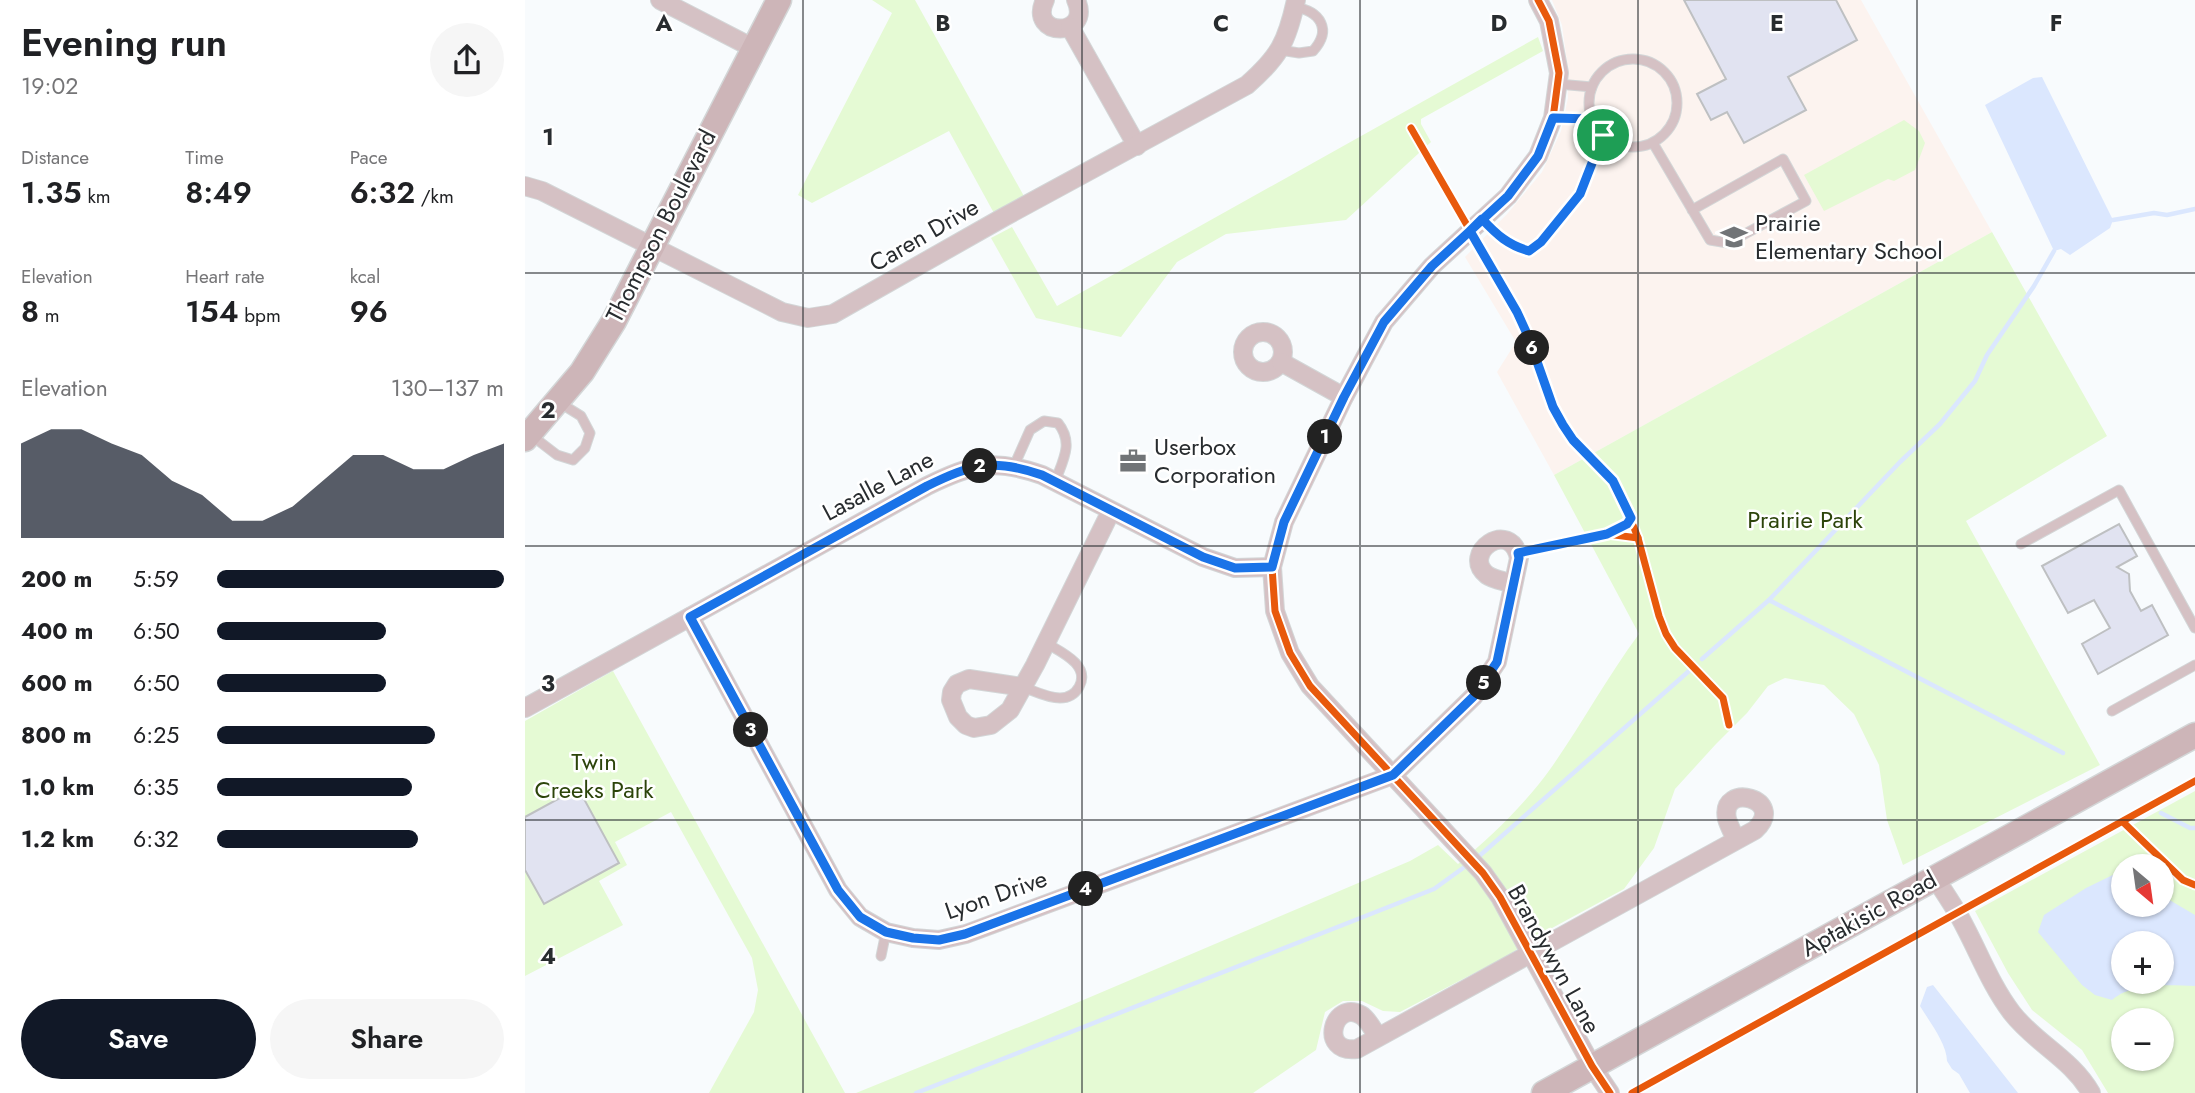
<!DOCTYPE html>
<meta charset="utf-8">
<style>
body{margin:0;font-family:Jost,sans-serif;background:#f6f6f6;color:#202124;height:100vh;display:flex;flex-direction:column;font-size:26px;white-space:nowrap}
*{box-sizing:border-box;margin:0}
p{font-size:23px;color:#757577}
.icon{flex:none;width:38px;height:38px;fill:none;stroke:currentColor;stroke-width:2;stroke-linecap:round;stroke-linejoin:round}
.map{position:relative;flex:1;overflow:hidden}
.drawer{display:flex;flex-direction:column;background:#fff;width:525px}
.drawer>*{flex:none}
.needle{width:46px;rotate:151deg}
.controls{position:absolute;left:1586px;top:854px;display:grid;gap:14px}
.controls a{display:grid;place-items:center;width:63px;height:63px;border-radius:50%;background:#fff;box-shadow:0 2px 5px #0004;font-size:35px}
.pin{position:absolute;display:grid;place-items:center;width:60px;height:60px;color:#fff;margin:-30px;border:4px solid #fff;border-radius:50%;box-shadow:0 2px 7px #0007}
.km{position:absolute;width:35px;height:35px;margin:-18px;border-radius:50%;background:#222;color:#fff;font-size:19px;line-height:35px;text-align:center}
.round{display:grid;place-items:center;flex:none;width:74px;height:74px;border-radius:37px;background:#f6f6f6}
.summary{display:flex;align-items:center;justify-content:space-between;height:119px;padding:0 21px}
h1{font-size:38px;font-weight:600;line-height:52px}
.stats{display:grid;grid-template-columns:repeat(3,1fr);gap:10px;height:119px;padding:7px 21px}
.stats div{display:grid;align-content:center}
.stats b{font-size:30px;font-weight:600}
.stats small{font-size:19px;font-weight:400}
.stats p{font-size:19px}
.chart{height:196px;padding:14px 21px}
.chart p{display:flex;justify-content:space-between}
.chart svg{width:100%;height:126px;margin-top:7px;fill:#111827;opacity:.7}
.primary-button{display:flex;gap:14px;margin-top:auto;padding:14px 21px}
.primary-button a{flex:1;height:80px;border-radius:42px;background:#111827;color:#fff;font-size:28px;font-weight:600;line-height:80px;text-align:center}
.primary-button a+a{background:#f6f6f6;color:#202124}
ul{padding:0 21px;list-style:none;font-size:23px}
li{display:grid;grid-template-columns:112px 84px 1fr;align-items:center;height:52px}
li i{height:18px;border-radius:9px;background:#111827}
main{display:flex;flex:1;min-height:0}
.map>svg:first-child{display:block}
.education{fill:#fcf3ef}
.green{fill:#e5fad4;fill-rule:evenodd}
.water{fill:#dbe7fe;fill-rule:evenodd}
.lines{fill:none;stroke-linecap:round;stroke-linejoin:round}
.stream{stroke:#dbe7fe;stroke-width:4.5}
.building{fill:#e1e3f1;stroke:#bec0c2;stroke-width:2}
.lane-casing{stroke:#d3d6d7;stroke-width:11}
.street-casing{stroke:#d3d6d7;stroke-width:20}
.secondary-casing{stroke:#d3d6d7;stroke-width:27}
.lane{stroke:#d5c1c4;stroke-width:9}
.street{stroke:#d5c1c4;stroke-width:18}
.secondary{stroke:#cdb5b8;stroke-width:24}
.cycleway-casing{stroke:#fff;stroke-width:11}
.cycleway{stroke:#e8590c;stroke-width:7}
.route-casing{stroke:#fff;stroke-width:14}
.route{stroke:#1a73e8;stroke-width:9}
.grid{fill:none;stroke:#282c2f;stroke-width:2;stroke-opacity:0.55}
.labels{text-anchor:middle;stroke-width:5;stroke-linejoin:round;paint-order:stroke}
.poi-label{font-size:24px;fill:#282c2f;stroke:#fff;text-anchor:start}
.street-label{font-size:24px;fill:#282c2f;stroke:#fff}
.park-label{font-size:24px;fill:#2c440a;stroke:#fff}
.grid-label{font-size:23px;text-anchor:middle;font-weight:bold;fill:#282c2f;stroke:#fff;stroke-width:5;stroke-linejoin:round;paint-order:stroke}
</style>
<main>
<section class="drawer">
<div class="summary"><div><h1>Evening run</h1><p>19:02</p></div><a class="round"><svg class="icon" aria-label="share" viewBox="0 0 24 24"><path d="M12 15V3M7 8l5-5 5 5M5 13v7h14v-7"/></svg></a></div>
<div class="stats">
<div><p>Distance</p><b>1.35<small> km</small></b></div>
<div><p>Time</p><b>8:49</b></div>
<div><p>Pace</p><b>6:32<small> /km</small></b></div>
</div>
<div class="stats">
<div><p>Elevation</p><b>8<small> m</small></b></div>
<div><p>Heart rate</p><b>154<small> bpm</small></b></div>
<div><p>kcal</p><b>96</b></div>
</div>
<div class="chart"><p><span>Elevation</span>130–137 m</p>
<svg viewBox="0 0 160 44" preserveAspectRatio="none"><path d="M0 44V11L10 6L20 6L30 11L40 15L50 24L60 29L70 38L80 38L90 33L100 24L110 15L120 15L130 20L140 20L150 15L160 11V44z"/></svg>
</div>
<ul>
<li><b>200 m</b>5:59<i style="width:100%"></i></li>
<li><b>400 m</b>6:50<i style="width:59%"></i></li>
<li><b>600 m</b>6:50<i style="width:59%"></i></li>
<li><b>800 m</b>6:25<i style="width:76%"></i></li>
<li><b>1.0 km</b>6:35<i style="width:68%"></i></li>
<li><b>1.2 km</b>6:32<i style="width:70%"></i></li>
</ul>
<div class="primary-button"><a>Save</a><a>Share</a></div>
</section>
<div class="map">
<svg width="1670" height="1093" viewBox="0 0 1670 1093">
<rect width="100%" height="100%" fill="#f8fbfd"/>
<!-- education -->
<path class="education" d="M1027 0H1336L1467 232 1029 475 972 372 991 342 940 257 983 213 1017 172 1036 131 1043 98 1042 62 1037 25Z"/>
<!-- green -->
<g class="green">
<path d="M347 0H390L500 198 470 215 424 131 287 203 273 195 367 13Z"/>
<path d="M1013 37 1018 51 896 119V124L906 142 821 220 701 234 652 262 596 337 511 318 466 238 487 227 532 306Z"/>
<path d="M1379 120 1394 131 1400 143 1390 170 1369 181 1363 179 1299 211 1279 175Z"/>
<path d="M1467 232 1582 436 1441 521 1575 765 1378 865 1362 820 1354 765 1329 714 1299 685 1260 678 1243 686 1222 713 1191 744 1150 789 1129 848 1099 889 1016 934 980 957 875 1012 858 1011 837 1001H818L800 1012 791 1050 728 1093H331L516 1018 885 861 913 845 933 864C966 837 1001 803 1026 768 1057 724 1082 677 1114 634L1029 475Z"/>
<path d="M88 671 320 1093H184L229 1012 233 990 227 958 146 812 90 842 102 865 74 881 98 925 0 976V721Z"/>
<path d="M1670 791V1093H1583L1557 1050 1507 1010 1483 973 1450 911ZM1598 866H1636V905H1598ZM1598 943H1636V982H1598ZM1598 1020H1636V1059H1598Z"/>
</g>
<!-- water -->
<g class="water">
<path d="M1517 77 1588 220 1585 228 1545 255 1536 249 1529 251 1460 105 1508 78Z"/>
<path d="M1598 870V905H1636V895L1670 915V986C1645 985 1607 982 1587 1000L1570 995 1557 985 1513 932 1519 915 1561 888ZM1636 943V982H1598V943Z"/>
<path d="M1408 985 1493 1093H1445L1434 1074 1427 1069 1422 1061C1422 1044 1404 1021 1395 1006L1402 987Z"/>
</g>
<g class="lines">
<!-- stream -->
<g class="stream">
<path d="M1588 220 1629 213 1642 215 1670 209"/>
<path d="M1244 600 1538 753"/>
<path d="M1177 659 1244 600 1375 462 1415 424 1450 381 1462 355 1509 286 1529 251"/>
<path d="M1636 813 1665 828H1670"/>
<path d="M952 858 1164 671"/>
<path d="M391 1093 909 889 945 863"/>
</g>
</g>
<!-- building -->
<g class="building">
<path d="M1159 0H1311L1332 40 1263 77 1281 110 1219 143 1202 112 1186 120 1172 94 1201 79Z"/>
<path d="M1594 524 1612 556 1592 567 1604 574 1605 591 1616 611 1627 605 1643 635 1573 674 1557 644 1585 628 1569 600 1543 613 1517 566Z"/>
<path d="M53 788 94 863 19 904 0 870V817Z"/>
</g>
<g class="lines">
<defs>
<g id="lane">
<path d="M755 50 774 53 788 51C807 30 796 11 769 7"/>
<circle cx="1108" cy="103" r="44"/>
<path d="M1033 84 1067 87"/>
<path d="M1028 118 1067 119"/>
<path d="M1128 143 1185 240 1203 243 1281 201 1258 159 1167 210"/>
<path d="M957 219C972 235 983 245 1004 251L1016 242 1055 194 1078 135"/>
<path d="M6 435 32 455 48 460 60 448 65 433 56 416 35 403"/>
<path d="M489 466 505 430 519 421 533 423C549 443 538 460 530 482"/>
<path d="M1496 544 1594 490 1670 628"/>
<path d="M498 687C509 691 523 698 535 698 543 698 550 694 554 687 566 665 536 652 521 643"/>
<path d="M1587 711 1670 665"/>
<path d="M356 956 361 932"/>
</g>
<g id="street">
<path d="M135 0 228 48"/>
<path d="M520 0C502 38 568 38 551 0"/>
<path d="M1013 0 1024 21 1034 73 1028 118 1013 156 983 196 907 266 859 322 819 397 759 522 747 567 750 611 765 653 785 686 958 873 975 897 1067 1066 1085 1093"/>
<path d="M545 27 612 146"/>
<path d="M0 186 17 191 257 312 283 318 308 314 479 217 722 85C754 57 762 42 771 0"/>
<circle cx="738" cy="352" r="20"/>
<path d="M756 362 819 397"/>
<path d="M165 617 313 890 335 917 361 932 388 938 414 940 441 934 868 775 949 696 972 662 994 558C985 517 935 554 962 575 969 580 980 581 988 584"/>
<path d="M498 687 444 679 432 684 427 692 426 700 433 717 441 725 449 728 466 725 485 710 510 665 586 511"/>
<path d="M0 708 402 486C447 464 469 458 517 475L678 557 710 568 747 567"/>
<path d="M1410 878C1418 890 1426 902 1433 914 1452 947 1464 983 1487 1013 1510 1043 1547 1059 1566 1093"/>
<path d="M853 1037C848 1030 843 1019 836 1015 808 999 793 1054 832 1049L1230 830C1263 799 1194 781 1202 819 1204 826 1208 833 1211 840"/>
</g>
<g id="secondary">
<path d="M0 439 57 372 89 321 254 0"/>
<path d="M1019 1093 1670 735"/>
</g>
</defs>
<!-- lane casing -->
<use href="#lane" class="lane-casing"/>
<!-- street casing -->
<use href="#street" class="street-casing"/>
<!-- secondary casing -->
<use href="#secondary" class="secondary-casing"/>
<!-- lane -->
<use href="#lane" class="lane"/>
<!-- street -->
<use href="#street" class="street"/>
<!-- secondary -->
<use href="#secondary" class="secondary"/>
<defs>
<g id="cycleway">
<path d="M1013 0 1024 21 1034 73 1028 118 1013 156 983 196 907 266 859 322 819 397 759 522 747 567 750 611 765 653 785 686 958 873 975 897 1067 1066 1085 1093"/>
<path d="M886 128 992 312 1004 336 1028 407 1038 425 1048 440 1088 481 1101 507 1113 538 1134 616 1141 634 1150 648 1198 698 1204 725"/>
<path d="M993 553 1082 534 1113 538"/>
<path d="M1598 822 1658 880 1670 885"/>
<path d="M1107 1093 1670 781"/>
</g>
</defs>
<!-- cycleway casing -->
<use href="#cycleway" class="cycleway-casing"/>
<!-- cycleway -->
<use href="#cycleway" class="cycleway"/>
</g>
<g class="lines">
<defs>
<path id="route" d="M1078 135 1068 119 1028 118 1013 156 983 196 907 266 859 322 819 397 759 522 747 567 710 568 678 557 517 475C468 458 447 464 402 486L165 617 313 890 335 917 361 932 388 938 414 940 440 934 868 775 949 696 972 662 994 558 993 553 1082 534 1102 524 1106 518 1088 481 1048 440 1038 425 1028 407 1003 336 992 312 945 231 957 219C972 235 983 245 1004 251L1016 242 1055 194 1078 135"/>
</defs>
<!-- route casing -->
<use href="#route" class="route-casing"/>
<!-- route -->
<use href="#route" class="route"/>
</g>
<!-- grid -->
<path class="grid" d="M278 0V1093M557 0V1093M835 0V1093M1113 0V1093M1392 0V1093M0 273H1670M0 546H1670M0 820H1670"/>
<!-- icons -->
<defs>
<symbol id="school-bare" viewBox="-9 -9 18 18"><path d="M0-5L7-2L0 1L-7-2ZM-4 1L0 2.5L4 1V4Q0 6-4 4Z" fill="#717477" stroke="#fff" stroke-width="2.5" paint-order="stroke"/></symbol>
<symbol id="office-bare" viewBox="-9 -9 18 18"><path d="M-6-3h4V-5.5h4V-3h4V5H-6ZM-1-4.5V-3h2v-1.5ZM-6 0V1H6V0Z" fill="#717477" stroke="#fff" stroke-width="2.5" paint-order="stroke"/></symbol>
</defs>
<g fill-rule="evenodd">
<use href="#school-bare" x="1190" y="218" width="38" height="38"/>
<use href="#office-bare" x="589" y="442" width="38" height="38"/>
</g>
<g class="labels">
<!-- poi labels -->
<g class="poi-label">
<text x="1230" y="231">Prairie<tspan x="1230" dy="28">Elementary School</tspan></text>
<text x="629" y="455">Userbox<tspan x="629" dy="28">Corporation</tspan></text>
</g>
<!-- street labels -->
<g class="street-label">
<text transform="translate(136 226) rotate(-63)" y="8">Thompson Boulevard</text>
<text transform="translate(399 235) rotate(-30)" y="8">Caren Drive</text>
<text transform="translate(353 486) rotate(-28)" y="8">Lasalle Lane</text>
<text transform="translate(471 895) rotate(-19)" y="8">Lyon Drive</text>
<text transform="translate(1344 914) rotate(-29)" y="8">Aptakisic Road</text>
<text transform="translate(1029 959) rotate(61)" y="8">Brandywyn Lane</text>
</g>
<!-- park labels -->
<g class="park-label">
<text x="1280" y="528">Prairie Park</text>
<text x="69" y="770">Twin<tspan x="69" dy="28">Creeks Park</tspan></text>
</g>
</g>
<g class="grid-label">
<text x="139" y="31">A</text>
<text x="418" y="31">B</text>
<text x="696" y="31">C</text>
<text x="974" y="31">D</text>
<text x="1252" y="31">E</text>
<text x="1531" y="31">F</text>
<text x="23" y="145">1</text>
<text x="23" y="418">2</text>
<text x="23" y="691">3</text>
<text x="23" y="964">4</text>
</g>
</svg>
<div class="controls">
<a><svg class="needle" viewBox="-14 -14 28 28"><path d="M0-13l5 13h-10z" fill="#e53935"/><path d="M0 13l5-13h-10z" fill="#757577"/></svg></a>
<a>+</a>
<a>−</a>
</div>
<div class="pin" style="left:1078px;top:135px;background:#1e9e55"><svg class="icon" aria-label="arrive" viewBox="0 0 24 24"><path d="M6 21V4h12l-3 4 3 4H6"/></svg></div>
<b class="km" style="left:800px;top:437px">1</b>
<b class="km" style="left:455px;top:466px">2</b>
<b class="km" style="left:226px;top:730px">3</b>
<b class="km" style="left:561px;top:889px">4</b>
<b class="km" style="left:959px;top:683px">5</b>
<b class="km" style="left:1007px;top:348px">6</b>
</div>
</main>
